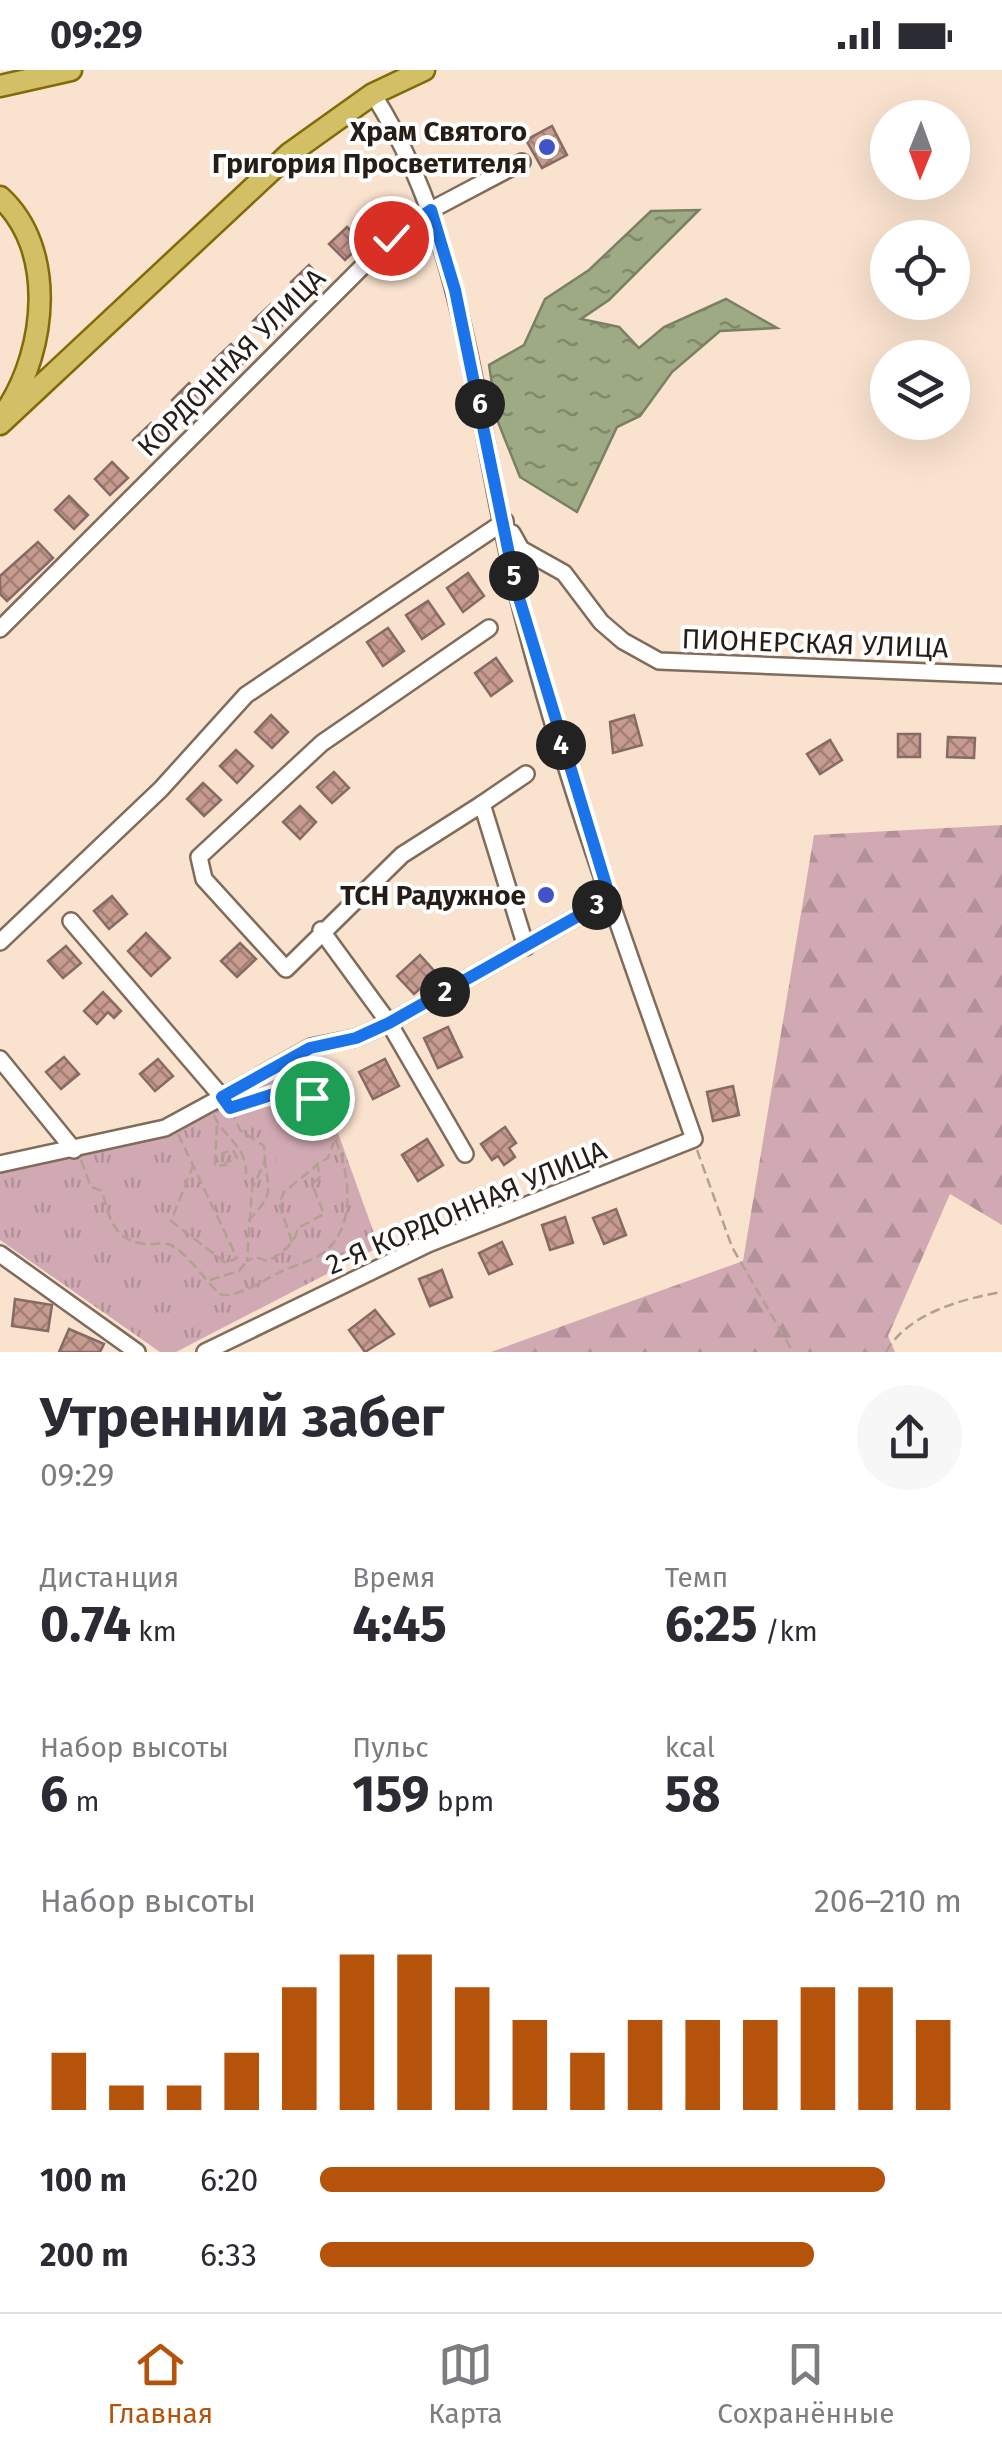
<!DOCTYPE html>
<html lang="ru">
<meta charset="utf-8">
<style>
body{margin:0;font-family:"Fira Sans",sans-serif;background:#f7f7f7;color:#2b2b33;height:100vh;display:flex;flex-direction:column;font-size:38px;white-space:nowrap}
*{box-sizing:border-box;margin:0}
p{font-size:32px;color:#7c7c81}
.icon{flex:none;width:55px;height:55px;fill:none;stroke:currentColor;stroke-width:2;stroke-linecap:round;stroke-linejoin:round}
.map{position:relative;height:1282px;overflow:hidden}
.panel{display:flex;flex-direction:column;background:#fff;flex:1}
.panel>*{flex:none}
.needle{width:65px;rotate:181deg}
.fabs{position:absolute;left:870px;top:30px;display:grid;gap:20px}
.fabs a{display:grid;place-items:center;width:100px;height:100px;border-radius:50%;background:#fff;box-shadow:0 10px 40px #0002;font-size:50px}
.pin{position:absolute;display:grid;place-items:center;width:85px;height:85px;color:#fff;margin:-42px;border:5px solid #fff;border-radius:50%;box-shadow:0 2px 10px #0007}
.km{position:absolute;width:50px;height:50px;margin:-25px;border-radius:50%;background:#222;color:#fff;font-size:28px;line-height:50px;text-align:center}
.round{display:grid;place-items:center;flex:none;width:105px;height:105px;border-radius:52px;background:#f7f7f7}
.summary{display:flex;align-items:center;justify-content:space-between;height:170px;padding:0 40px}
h1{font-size:55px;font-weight:700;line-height:75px}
.figures{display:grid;grid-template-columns:repeat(3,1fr);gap:15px;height:170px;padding:10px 40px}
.figures div{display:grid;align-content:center}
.figures b{font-size:50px;font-weight:700}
.figures small{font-size:28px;font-weight:400}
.figures p{font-size:28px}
.chart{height:280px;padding:20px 40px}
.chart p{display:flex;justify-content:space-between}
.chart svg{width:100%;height:180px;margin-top:10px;stroke:#b45309;stroke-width:6}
ul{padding:0 40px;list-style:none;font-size:32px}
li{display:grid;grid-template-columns:160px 120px 1fr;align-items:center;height:75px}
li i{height:25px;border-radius:12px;background:#b45309}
.status{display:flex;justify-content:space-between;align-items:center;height:70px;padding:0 50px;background:#fff;direction:ltr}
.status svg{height:28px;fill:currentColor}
.tabs{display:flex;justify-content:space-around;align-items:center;height:140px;border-top:2px solid #e1e1e2;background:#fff;font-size:28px;color:#7c7c81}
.tabs a{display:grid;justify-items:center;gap:5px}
.tabs .on{color:#b45309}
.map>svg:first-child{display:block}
.forest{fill:url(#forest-firs)}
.park{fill:url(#park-tufts)}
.pitch{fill:#d1a9b3}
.water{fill:url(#water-ripples);stroke:#798063;stroke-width:2.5}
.building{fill:url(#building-cross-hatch);stroke:#866a64;stroke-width:2.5}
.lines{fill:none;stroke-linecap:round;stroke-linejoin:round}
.minor-casing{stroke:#806c5a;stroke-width:20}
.major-casing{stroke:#826a08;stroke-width:25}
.path{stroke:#b2a091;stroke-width:2.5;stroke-dasharray:10 5;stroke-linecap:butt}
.minor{stroke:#fff;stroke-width:15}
.major{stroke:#d2bf66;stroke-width:20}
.route-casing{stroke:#fff;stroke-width:20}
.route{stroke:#1a73e8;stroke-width:12}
.poi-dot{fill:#4153c7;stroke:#fff;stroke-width:4}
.labels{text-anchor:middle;stroke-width:8;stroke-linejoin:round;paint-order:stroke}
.poi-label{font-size:28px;font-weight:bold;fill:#251d16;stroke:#fff;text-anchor:end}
.street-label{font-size:28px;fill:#251d16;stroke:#fff}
</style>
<div class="status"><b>09:29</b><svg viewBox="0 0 49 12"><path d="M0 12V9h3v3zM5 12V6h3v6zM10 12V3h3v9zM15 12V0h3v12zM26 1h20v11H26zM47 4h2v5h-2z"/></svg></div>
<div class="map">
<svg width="1002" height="1282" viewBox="0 0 1002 1282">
<defs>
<pattern id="forest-firs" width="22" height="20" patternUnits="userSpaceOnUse" patternTransform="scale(2.5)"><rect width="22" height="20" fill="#d1a9b3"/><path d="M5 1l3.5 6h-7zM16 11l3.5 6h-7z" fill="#b39199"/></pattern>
<pattern id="park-tufts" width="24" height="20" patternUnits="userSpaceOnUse" patternTransform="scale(2.5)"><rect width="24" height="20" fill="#d1a9b3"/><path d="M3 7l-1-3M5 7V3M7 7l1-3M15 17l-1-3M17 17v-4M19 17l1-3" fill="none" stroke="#b39199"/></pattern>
<pattern id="water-ripples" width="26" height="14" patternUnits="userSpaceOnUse" patternTransform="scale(2.5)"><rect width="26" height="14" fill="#9daa84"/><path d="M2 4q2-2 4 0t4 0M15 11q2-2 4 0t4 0" fill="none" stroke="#808a6b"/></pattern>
<pattern id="building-cross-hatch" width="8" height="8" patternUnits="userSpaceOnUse" patternTransform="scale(2.5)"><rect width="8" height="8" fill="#c89b91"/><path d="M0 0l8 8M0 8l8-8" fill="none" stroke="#a27e75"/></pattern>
</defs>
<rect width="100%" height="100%" fill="#f9e2ce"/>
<!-- forest -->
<path class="forest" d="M1002 755V1155L950 1124 888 1266 895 1282H491L743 1191 814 765Z"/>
<!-- park -->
<path class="park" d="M311 988 379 1177 176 1282H160L0 1170V1101L167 1064Z"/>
<!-- pitch -->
<path class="pitch" d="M297 1022 327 1080 282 1102 249 1037Z"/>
<!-- water -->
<path class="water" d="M699 140 609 230 581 249 619 257 639 278 664 257 726 229 777 258 720 261 672 302 640 346 617 357 577 442 520 407 498 352 489 295 524 275 545 229 589 200 651 141Z"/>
<!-- building -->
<g class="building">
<path d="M552 56 567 85 542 98 526 70Z"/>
<path d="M347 157 363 173 345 190 329 174Z"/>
<path d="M309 195 324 211 307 228 291 212Z"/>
<path d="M271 234 287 251 269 268 253 251Z"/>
<path d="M231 274 246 290 229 307 213 291Z"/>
<path d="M189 313 205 330 187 346 172 330Z"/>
<path d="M151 353 166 370 149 387 133 370Z"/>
<path d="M112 392 128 408 110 425 95 409Z"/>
<path d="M69 426 88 445 74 459 55 440Z"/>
<path d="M38 472 53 488 7 531 0 524V506Z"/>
<path d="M468 503 484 526 463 542 447 518Z"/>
<path d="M428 531 444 554 422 569 406 545Z"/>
<path d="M388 558 404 581 383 596 367 572Z"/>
<path d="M496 588 512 611 491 626 475 603Z"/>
<path d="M271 645 288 662 272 678 255 662Z"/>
<path d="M634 645 642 675 613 683 610 652Z"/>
<rect x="898" y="664" width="22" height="23"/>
<path d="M948 667 975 668 974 688 947 687Z"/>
<path d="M830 670 842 690 820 704 807 684Z"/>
<path d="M236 680 253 696 237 713 220 696Z"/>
<path d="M334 702 349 718 332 733 317 717Z"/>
<path d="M203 713 221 730 204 746 187 729Z"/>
<path d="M300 736 316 752 300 769 283 752Z"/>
<path d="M112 826 127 844 109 859 94 841Z"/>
<path d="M146 863 170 888 151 906 128 881Z"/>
<path d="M240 873 256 889 237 907 221 891Z"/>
<path d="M66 876 81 893 63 908 48 891Z"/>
<path d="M420 885 437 904 414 924 397 906Z"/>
<path d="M103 922 121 941 114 948 108 942 97 954 84 941Z"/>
<path d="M448 957 462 987 438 998 424 968Z"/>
<path d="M64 987 79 1004 61 1019 46 1002Z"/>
<path d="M158 989 173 1006 155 1021 140 1004Z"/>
<path d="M385 989 399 1016 373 1029 359 1002Z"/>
<path d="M733 1016 739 1045 713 1051 707 1022Z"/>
<path d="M505 1057 516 1073 509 1078 515 1087 504 1095 498 1086 492 1090 481 1074Z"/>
<path d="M427 1069 443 1095 418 1111 402 1085Z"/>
<path d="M616 1139 626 1165 604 1174 593 1148Z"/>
<path d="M565 1147 573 1173 550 1180 542 1155Z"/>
<path d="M502 1172 512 1194 489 1204 479 1183Z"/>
<path d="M442 1200 452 1227 430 1236 419 1209Z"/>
<path d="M15 1229 52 1235 48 1261 12 1256Z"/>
<path d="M375 1240 394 1264 365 1282 349 1260Z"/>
<path d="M69 1259 104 1274 100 1282H59Z"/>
</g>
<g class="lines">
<defs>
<g id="minor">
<path d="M512 463 521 479 564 503 601 552 623 571 659 591 1002 605"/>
<path d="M489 558 322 673 199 787 204 809 286 899 402 785 482 734 526 877"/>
<path d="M0 559 391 168 431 140 522 92"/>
<path d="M482 734 526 704"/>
<path d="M321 860 389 953 465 1084"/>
<path d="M0 872 161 719 246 625 505 451"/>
<path d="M0 989 74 1080"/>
<path d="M222 1027 311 977 356 968 389 953 610 828"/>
<path d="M0 1094 165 1058 222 1027 71 851"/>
<path d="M0 1184 137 1282"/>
<path d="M205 1282 428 1174 694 1069C631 889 563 708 517 522 475 353 468 174 373 24"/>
</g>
<g id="major">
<path d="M0 16 71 0"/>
<path d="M0 127C57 179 46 279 8 338"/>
<path d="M0 354 289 84 373 24 424 0"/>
</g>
</defs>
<!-- minor casing -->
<use href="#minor" class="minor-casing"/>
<!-- major casing -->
<use href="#major" class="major-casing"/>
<!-- path -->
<g class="path">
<path d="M231 1040 240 1060 264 1076 265 1091 252 1119 247 1191 255 1187 268 1191C283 1183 294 1174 298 1158L324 1144 312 1114 320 1107 317 1094 328 1088 334 1072"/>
<path d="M214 1045C223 1068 247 1075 246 1104"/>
<path d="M217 1055 215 1096 226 1095 223 1083 233 1080 237 1088 227 1092"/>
<path d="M178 1064 237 1188 226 1193 171 1151 193 1096"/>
<path d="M697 1080 732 1177 793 1282"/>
<path d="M81 1090 91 1117 102 1121C109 1145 113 1172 146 1174 153 1175 161 1172 168 1174 189 1181 213 1224 223 1225 241 1226 264 1210 280 1202 295 1195 316 1190 328 1179 369 1139 338 1052 303 1019L272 1022 233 1037"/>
<path d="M248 1151C272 1125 270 1126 265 1093"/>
<path d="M292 1172 279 1133 284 1122 317 1095"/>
<path d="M210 1210 239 1201 246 1192"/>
<path d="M886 1282C907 1244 961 1229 1002 1222"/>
</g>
<!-- minor -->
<use href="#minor" class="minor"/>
<!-- major -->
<use href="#major" class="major"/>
</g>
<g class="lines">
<defs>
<path id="route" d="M312 1028 302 1018H293L230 1038 222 1027 310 978 356 968 389 953 610 828 516 518 455 220 431 140 391 168"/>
</defs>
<!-- route casing -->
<use href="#route" class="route-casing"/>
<!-- route -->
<use href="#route" class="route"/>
</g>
<!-- markers -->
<g class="poi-dot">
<circle cx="547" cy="77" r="10"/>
<circle cx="546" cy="825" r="10"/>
</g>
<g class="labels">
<!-- poi labels -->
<g class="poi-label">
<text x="527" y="71">Храм Святого<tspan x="527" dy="32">Григория Просветителя</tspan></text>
<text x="526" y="835">ТСН Радужное</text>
</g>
<!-- street labels -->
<g class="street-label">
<text transform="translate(231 292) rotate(-45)" y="10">КОРДОННАЯ УЛИЦА</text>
<text transform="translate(815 573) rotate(2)" y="10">ПИОНЕРСКАЯ УЛИЦА</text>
<text transform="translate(466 1137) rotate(-23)" y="10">2-Я КОРДОННАЯ УЛИЦА</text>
</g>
</g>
</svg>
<div class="fabs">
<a><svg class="needle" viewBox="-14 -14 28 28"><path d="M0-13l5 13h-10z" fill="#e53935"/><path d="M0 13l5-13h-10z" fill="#7c7c81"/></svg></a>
<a><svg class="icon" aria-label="locate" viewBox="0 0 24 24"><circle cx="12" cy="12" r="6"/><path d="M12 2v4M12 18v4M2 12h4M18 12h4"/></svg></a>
<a><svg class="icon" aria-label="layers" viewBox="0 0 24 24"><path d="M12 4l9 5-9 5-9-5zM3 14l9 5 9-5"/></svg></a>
</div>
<div class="pin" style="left:312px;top:1028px;background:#1e9e55"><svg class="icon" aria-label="arrive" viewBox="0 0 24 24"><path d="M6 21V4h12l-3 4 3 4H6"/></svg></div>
<div class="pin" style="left:391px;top:168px;background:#d93025"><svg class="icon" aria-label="check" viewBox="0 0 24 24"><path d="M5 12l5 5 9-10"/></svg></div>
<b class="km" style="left:445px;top:922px">2</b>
<b class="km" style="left:597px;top:835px">3</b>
<b class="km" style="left:561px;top:675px">4</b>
<b class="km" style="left:514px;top:506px">5</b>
<b class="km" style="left:480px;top:334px">6</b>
</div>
<section class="panel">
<div class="summary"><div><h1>Утренний забег</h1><p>09:29</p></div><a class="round"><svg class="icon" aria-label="share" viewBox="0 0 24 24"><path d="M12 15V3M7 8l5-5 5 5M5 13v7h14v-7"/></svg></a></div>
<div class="figures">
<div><p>Дистанция</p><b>0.74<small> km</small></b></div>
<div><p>Время</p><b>4:45</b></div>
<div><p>Темп</p><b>6:25<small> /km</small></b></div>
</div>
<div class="figures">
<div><p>Набор высоты</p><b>6<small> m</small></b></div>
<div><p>Пульс</p><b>159<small> bpm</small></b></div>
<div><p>kcal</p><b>58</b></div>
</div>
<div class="chart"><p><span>Набор высоты</span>206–210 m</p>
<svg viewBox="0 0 160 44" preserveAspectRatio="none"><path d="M5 44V30M15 44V38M25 44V38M35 44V30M45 44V14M55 44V6M65 44V6M75 44V14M85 44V22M95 44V30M105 44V22M115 44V22M125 44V22M135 44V14M145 44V14M155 44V22"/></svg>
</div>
<ul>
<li><b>100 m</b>6:20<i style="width:88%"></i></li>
<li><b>200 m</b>6:33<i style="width:77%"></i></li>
</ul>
</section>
<nav class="tabs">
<a class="on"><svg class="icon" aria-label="home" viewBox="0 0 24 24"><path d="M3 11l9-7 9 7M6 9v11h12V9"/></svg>Главная</a>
<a><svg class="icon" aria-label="map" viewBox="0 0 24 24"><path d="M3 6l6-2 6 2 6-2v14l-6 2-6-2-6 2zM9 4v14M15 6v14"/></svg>Карта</a>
<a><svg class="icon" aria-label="saved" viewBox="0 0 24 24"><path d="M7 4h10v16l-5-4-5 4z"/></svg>Сохранённые</a>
</nav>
